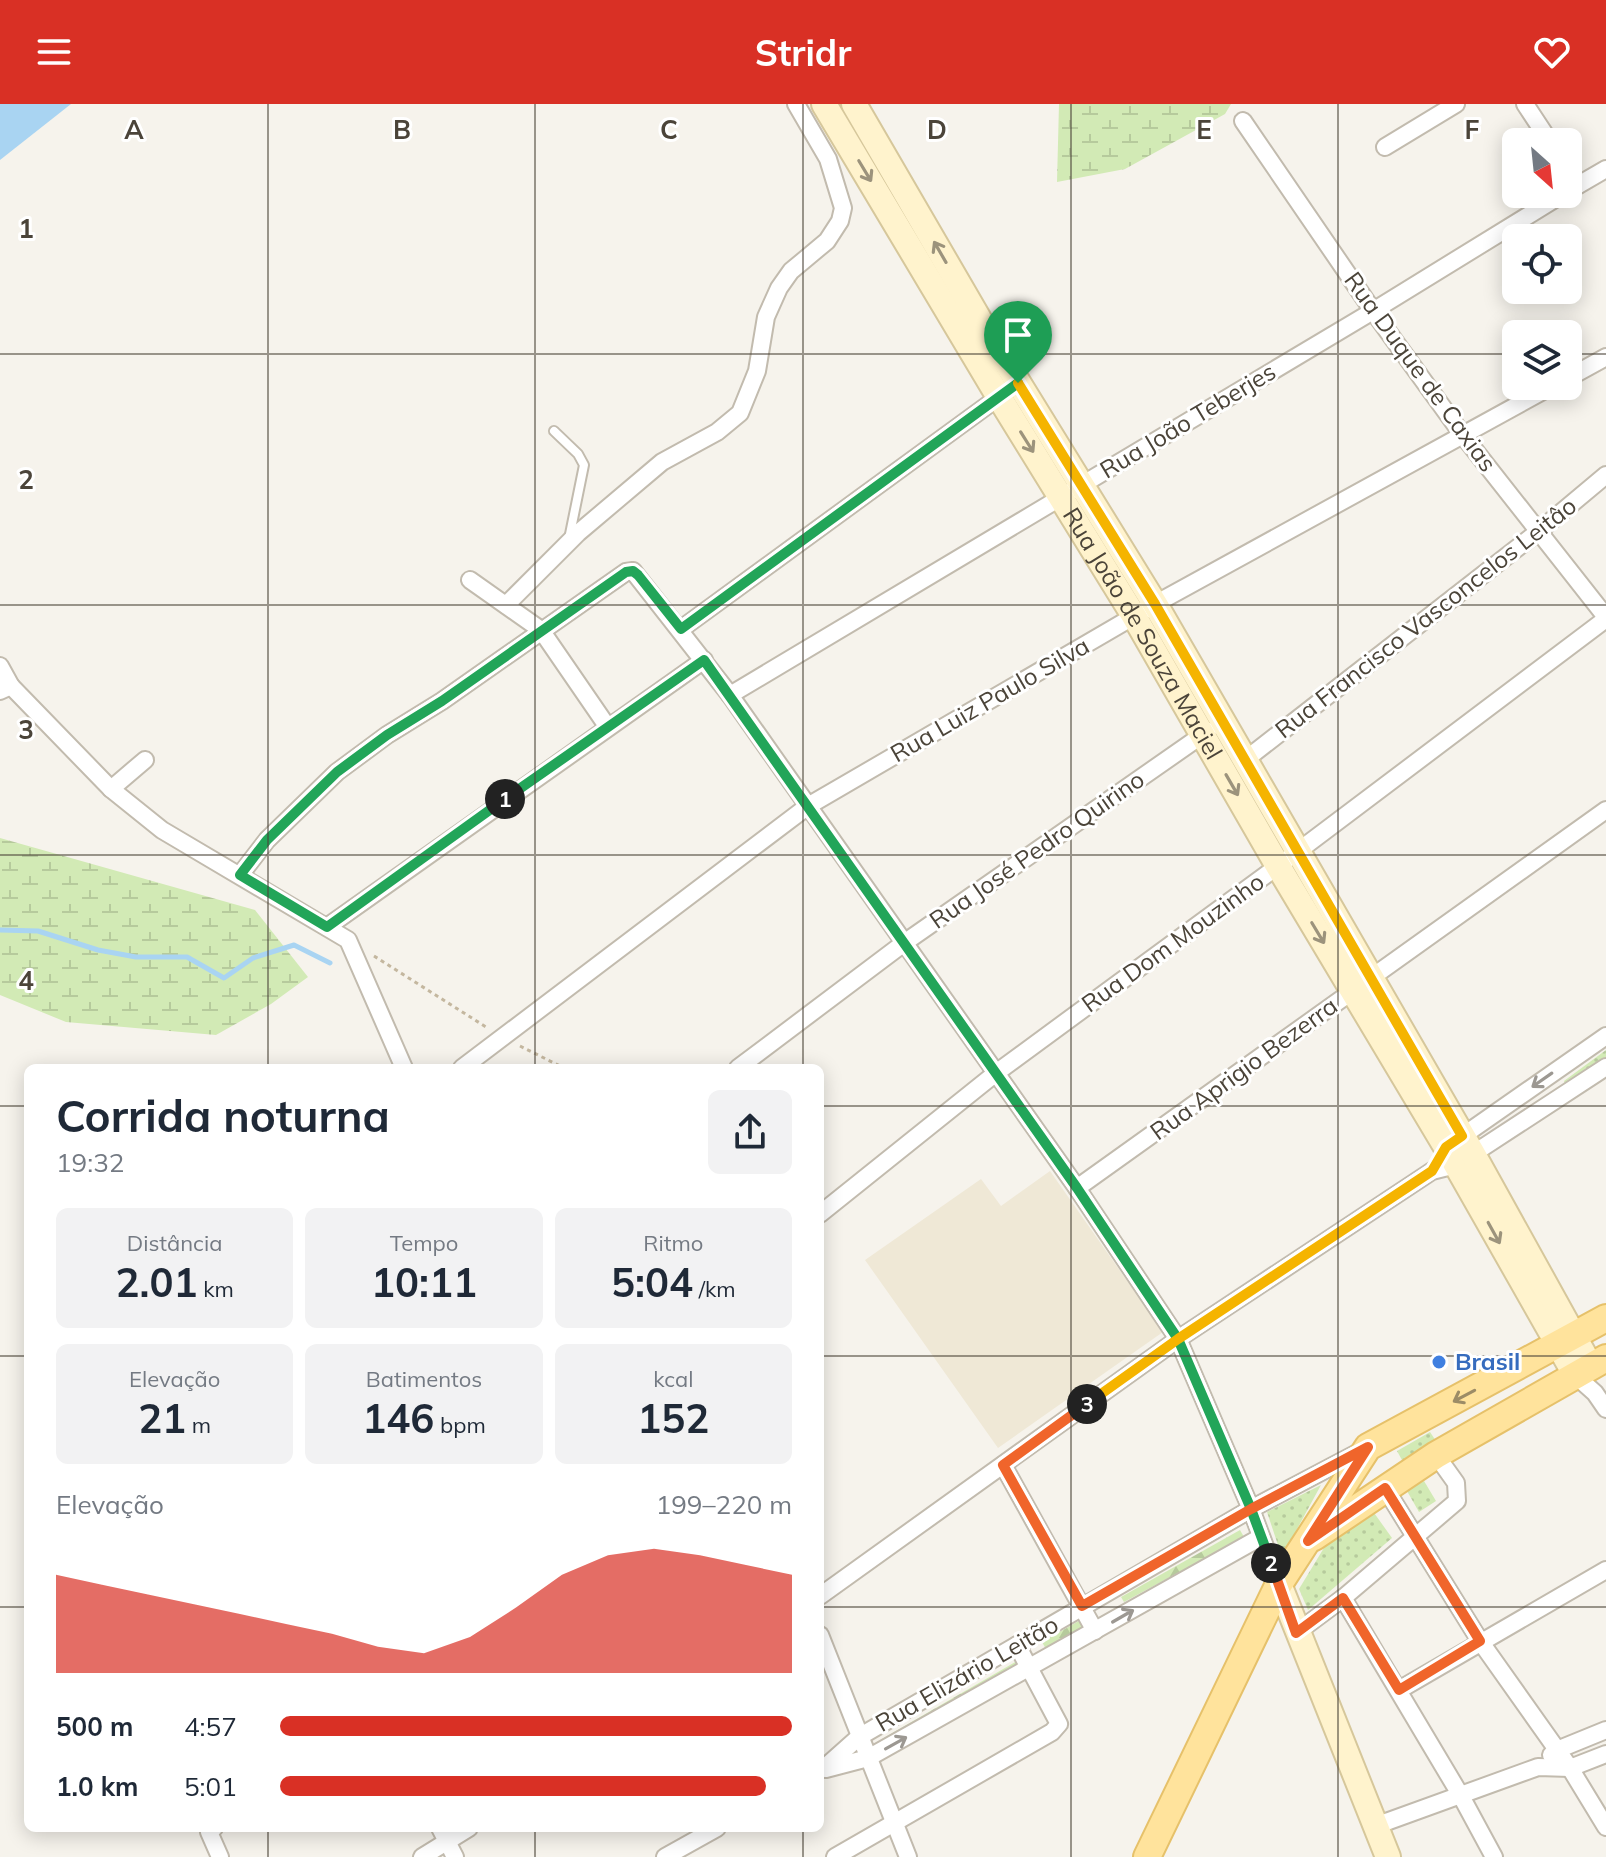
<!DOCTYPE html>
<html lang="pt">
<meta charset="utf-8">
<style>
body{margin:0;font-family:Mulish,sans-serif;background:#f2f2f3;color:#1f2937;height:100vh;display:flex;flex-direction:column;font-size:30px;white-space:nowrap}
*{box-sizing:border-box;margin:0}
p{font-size:26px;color:#747a83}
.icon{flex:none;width:44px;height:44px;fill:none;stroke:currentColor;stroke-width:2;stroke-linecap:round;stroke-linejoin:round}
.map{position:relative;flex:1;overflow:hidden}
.drawer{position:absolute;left:24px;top:960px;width:800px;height:768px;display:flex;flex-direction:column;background:#fff;border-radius:12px;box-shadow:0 4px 20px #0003}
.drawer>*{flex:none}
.needle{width:52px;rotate:153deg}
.tools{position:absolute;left:1502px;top:24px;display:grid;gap:16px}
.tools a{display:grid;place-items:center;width:80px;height:80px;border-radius:12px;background:#fff;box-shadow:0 4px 20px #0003;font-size:40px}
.pin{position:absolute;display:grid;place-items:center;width:68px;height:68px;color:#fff;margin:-82px -34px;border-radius:50% 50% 50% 0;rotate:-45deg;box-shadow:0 0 8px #0007}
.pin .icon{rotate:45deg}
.km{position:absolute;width:40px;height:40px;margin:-20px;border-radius:50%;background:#222;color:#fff;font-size:22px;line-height:40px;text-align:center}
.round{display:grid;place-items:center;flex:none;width:84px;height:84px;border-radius:12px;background:#f2f2f3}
.overview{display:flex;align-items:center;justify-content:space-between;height:136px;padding:0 32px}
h1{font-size:44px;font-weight:700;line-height:60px}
.stats{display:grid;grid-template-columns:repeat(3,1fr);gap:12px;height:136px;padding:8px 32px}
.stats div{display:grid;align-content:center;border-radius:12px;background:#f2f2f3;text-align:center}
.stats b{font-size:40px;font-weight:700}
.stats small{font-size:22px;font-weight:400}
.stats p{font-size:22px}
.chart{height:224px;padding:16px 32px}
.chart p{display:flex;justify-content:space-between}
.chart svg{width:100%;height:144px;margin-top:8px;fill:#d93025;opacity:.7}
ul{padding:0 32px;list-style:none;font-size:26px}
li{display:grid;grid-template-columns:128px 96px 1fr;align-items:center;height:60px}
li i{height:20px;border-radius:10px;background:#d93025}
header{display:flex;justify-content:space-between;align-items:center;height:104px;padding:0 32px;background:#d93025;color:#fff;font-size:36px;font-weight:700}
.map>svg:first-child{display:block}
.education{fill:#efe8d6}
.forest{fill:url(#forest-firs)}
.wetland{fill:url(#wetland-marsh)}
.park{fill:url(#park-dots)}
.water{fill:#a9d4f2}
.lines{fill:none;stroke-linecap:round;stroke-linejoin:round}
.stream{stroke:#a9d4f2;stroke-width:5}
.lane-casing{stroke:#c2bbae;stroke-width:12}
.street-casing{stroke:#c2bbae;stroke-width:20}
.secondary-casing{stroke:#d6c79b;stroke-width:28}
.primary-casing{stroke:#e6c16a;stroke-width:30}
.path{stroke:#c4b79f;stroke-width:3;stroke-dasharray:4 4;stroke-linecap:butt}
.lane{stroke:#fff;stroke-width:8}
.street{stroke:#fff;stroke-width:16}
.secondary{stroke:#fff3cd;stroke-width:24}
.primary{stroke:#ffe39c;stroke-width:26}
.oneway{stroke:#9c937c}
.oneway2{stroke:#9c9892}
.oneway3{stroke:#9c8c66}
.split-1-casing{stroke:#fff;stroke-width:16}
.split-2-casing{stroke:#fff;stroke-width:16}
.split-3-casing{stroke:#fff;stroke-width:16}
.split-4-casing{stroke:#fff;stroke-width:16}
.split-1{stroke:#22a559;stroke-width:10}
.split-2{stroke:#22a559;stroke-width:10}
.split-3{stroke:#f0652b;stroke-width:10}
.split-4{stroke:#f5b400;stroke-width:10}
.grid{fill:none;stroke:#4b4439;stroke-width:2;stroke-opacity:0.55}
.shop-dot{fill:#3f7fe0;stroke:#fff;stroke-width:3}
.labels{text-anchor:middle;stroke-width:6;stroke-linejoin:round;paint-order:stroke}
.street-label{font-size:24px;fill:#4b4439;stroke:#fff}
.shop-label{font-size:24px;font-weight:bold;fill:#366cbe;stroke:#fff;text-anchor:start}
.grid-label{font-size:26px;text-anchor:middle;font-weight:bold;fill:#4b4439;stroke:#fff;stroke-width:6;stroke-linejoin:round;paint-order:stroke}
</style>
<header><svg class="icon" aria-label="menu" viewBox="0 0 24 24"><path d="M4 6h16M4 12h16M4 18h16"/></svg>Stridr<svg class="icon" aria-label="heart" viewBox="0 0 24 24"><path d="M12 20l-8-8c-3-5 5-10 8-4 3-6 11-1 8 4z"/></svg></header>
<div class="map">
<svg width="1606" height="1753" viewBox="0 0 1606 1753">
<defs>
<pattern id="forest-firs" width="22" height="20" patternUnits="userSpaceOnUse" patternTransform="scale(2)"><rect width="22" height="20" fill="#d2eab5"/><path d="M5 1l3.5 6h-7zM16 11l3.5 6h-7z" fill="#b6ca9c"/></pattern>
<pattern id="wetland-marsh" width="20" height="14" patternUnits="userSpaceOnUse" patternTransform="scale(2)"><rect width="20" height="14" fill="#d2eab5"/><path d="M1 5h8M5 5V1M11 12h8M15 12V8" fill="none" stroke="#b6ca9c"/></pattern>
<pattern id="park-dots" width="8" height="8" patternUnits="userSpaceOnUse" patternTransform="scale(2)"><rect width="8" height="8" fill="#d2eab5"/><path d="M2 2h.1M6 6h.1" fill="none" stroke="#b6ca9c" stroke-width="1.8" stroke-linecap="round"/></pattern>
</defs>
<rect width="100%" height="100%" fill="#f6f3ec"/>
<!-- education -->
<path class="education" d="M1050 1067 1163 1228 998 1344 865 1156 981 1075 1001 1102Z"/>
<!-- forest -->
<g class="forest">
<path d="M1240 1426 1244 1433 1124 1498 1121 1493Z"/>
<path d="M1084 1514 1088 1521 1046 1545 1042 1538Z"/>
<path d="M1017 1557 1019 1563 885 1641 882 1635Z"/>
</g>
<!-- wetland -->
<g class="wetland">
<path d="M1059 0H1231L1225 10 1125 65 1057 78Z"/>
<path d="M0 734 255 806 308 873 271 900 216 931 66 918 0 891Z"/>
</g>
<!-- park -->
<g class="park">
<path d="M1606 946V958L1566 984 1564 977Z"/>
<path d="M1430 1328 1436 1337 1402 1356 1397 1347Z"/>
<path d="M1424 1377 1436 1397 1419 1408 1407 1387Z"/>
<path d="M1321 1381 1297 1425 1284 1459 1267 1408Z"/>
<path d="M1372 1406 1392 1434 1308 1506 1299 1485 1333 1429Z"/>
</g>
<!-- water -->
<path class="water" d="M0 0H71L0 56Z"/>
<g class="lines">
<!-- stream -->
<path class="stream" d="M0 826 38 827 98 846 136 853H187L224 874 253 854 294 841 330 859"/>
<defs>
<path id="lane" d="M554 327 578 350 584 361 569 435"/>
<g id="street">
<path d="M1525 0 1550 38"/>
<path d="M1243 17 1373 207 1462 330 1606 513"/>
<path d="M1385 43 1456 0"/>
<path d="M1568 66 1578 81"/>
<path d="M1568 87 1606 65"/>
<path d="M1568 274 1606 253"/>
<path d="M470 476 541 526 607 622"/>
<path d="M506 501 578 429 662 358 717 328 740 309 757 267 766 213 779 184 791 167 827 137 840 117 843 104 828 55 796 0"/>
<path d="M681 525 1007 287"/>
<path d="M0 562 11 582"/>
<path d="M0 587 11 582 111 685 162 726 348 836 404 964"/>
<path d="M730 591 1373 207 1563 90"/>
<path d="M1245 656 1539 427 1606 371"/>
<path d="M111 685 145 656"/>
<path d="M240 771 267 736 337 668 387 631 442 597 626 468 633 467 730 591 1077 1084 1178 1235 1251 1405 1279 1480"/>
<path d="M327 823 704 556"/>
<path d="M462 964 808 702 1155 500 1552 282"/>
<path d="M738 964 904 839 1208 627"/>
<path d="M1454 1038 1606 932"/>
<path d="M1077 1084 1606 706"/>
<path d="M820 1110 996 969 1297 748 1606 515"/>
<path d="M1576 1272 1595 1289 1606 1305"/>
<path d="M1003 1361 1095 1527"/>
<path d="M1385 1384 1480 1537 1570 1664 1606 1723"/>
<path d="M820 1492 1178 1235 1432 1067 1456 1061 1606 963"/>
<path d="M1343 1494 1461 1692 1494 1753"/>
<path d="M1296 1529 1343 1494 1457 1397 1456 1379 1436 1351"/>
<path d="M820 1531 908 1753"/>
<path d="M1399 1586 1606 1466"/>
<path d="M1551 1651 1557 1646 1606 1626"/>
<path d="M823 1665 859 1633 1251 1405 1361 1347"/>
<path d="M826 1665 868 1654 1261 1433"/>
<path d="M1375 1722 1538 1663 1570 1664 1606 1650"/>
<path d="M214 1724 209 1728 220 1753"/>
<path d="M440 1724 455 1753"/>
<path d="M422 1753 469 1724"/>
<path d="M665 1753 717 1724"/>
<path d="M835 1753 1052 1628 1059 1620 1017 1541"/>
</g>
<g id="secondary">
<path id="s1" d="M824 0 999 293 1134 512 1278 762 1446 1043 1576 1272"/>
<path d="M854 0 979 215 1155 500 1473 1050 1591 1263"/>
<path d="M1279 1480 1388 1753"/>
</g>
<g id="primary">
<path d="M1314 1433 1436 1351 1606 1254"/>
<path d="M1147 1753 1279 1480 1368 1343 1606 1214"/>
</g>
</defs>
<!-- lane casing -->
<use href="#lane" class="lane-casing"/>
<!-- street casing -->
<use href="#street" class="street-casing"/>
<!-- secondary casing -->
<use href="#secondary" class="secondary-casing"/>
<!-- primary casing -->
<use href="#primary" class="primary-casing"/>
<!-- path -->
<g class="path">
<path d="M374 852 486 923"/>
<path d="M520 942 564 964"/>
</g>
<!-- lane -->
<use href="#lane" class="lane"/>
<!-- street -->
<use href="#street" class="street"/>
<!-- secondary -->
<use href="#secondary" class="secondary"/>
<!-- primary -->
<use href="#primary" class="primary"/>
</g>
<!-- one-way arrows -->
<defs><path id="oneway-shaft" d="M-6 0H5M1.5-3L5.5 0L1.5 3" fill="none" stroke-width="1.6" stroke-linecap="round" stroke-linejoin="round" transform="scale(2)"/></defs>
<g class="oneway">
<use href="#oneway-shaft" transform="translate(865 67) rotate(59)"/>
<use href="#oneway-shaft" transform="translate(940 148) rotate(-120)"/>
<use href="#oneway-shaft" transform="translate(1027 338) rotate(58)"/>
<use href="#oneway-shaft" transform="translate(1232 681) rotate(60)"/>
<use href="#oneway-shaft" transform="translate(1318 829) rotate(59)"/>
<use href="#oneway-shaft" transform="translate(1494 1129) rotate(61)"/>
</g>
<g class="oneway2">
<use href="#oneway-shaft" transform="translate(1542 976) rotate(145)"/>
<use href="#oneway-shaft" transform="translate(1123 1512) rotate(-30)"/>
<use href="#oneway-shaft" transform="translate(896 1639) rotate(-29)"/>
</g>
<use class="oneway3" href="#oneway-shaft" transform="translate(1464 1292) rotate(152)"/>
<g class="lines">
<defs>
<path id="split-1" d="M505 695 327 823 240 771 267 736 337 668 387 631 442 597 626 468 633 467 638 471 681 525 1018 279"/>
<path id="split-2" d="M505 695 704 556 1077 1084 1178 1235 1251 1405 1271 1459"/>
<path id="split-3" d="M1087 1300 1003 1361 1082 1502 1251 1405 1368 1343 1308 1437 1385 1384 1480 1537 1399 1586 1343 1494 1296 1529 1271 1459"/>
<path id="split-4" d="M1018 279 1155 500 1462 1032 1446 1043 1432 1067 1178 1235 1087 1300"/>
</defs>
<!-- split-1 casing -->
<use href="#split-1" class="split-1-casing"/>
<!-- split-2 casing -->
<use href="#split-2" class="split-2-casing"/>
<!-- split-3 casing -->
<use href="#split-3" class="split-3-casing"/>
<!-- split-4 casing -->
<use href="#split-4" class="split-4-casing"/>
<!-- split-1 -->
<use href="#split-1" class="split-1"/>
<!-- split-2 -->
<use href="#split-2" class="split-2"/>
<!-- split-3 -->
<use href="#split-3" class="split-3"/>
<!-- split-4 -->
<use href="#split-4" class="split-4"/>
</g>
<!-- grid -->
<path class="grid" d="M268 0V964M535 0V964M803 0V964M1071 0V1753M1338 0V1753M0 250H1516M1568 250H1606M0 501H1606M0 751H1606M0 1002H28M820 1002H1606M0 1252H28M820 1252H1606M0 1503H28M820 1503H1606M268 1724V1753M535 1724V1753M803 1724V1753"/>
<!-- markers -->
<circle class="shop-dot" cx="1439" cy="1258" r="8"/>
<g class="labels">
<!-- street labels -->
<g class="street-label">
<text transform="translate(1420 268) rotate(54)" y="8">Rua Duque de Caxias</text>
<text transform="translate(1188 317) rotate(-31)" y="8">Rua João Teberjes</text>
<text transform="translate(1426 514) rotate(-38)" y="8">Rua Francisco Vasconcelos Leitâo</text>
<text dy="8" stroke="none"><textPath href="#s1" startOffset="618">Rua João de Souza Maciel</textPath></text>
<text transform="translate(990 596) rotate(-30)" y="8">Rua Luiz Paulo Silva</text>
<text transform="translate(1037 746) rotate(-35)" y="8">Rua José Pedro Quirino</text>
<text transform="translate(1173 839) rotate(-36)" y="8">Rua Dom Mouzinho</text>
<text transform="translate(1244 965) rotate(-36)" y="8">Rua Aprigio Bezerra</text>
<text transform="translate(967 1570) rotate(-30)" y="8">Rua Elizário Leitão</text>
</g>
<!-- shop labels -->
<g class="shop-label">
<text x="1455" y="1266">Brasil</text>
</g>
</g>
<g class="grid-label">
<text x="134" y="35">A</text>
<text x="402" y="35">B</text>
<text x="669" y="35">C</text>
<text x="937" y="35">D</text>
<text x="1204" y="35">E</text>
<text x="1472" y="35">F</text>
<text x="26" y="134">1</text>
<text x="26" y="385">2</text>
<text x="26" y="635">3</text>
<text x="26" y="886">4</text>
</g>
</svg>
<div class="tools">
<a><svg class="needle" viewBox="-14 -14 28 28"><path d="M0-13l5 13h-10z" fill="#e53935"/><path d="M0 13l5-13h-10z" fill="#747a83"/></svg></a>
<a><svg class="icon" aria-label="locate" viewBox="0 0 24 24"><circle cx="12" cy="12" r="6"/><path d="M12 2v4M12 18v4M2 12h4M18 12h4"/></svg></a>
<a><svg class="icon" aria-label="layers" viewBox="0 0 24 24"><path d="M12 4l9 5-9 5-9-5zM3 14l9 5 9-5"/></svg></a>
</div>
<div class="pin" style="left:1018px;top:279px;background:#1e9e55"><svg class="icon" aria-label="arrive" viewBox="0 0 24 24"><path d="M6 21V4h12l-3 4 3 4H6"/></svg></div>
<b class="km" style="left:505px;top:695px">1</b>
<b class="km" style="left:1271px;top:1459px">2</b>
<b class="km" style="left:1087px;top:1300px">3</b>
<section class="drawer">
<div class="overview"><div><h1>Corrida noturna</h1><p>19:32</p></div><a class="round"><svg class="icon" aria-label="share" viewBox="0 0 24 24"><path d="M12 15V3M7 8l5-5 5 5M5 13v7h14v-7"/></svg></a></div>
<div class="stats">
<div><p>Distância</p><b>2.01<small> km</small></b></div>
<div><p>Tempo</p><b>10:11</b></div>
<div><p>Ritmo</p><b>5:04<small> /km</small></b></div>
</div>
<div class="stats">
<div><p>Elevação</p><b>21<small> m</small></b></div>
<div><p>Batimentos</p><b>146<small> bpm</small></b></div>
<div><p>kcal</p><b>152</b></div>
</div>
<div class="chart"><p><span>Elevação</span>199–220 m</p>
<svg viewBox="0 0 160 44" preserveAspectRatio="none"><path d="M0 44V14L10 17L20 20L30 23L40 26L50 29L60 32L70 36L80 38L90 33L100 24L110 14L120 8L130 6L140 8L150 11L160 14V44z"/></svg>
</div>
<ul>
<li><b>500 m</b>4:57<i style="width:100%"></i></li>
<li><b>1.0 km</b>5:01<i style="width:95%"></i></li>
</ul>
</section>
</div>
